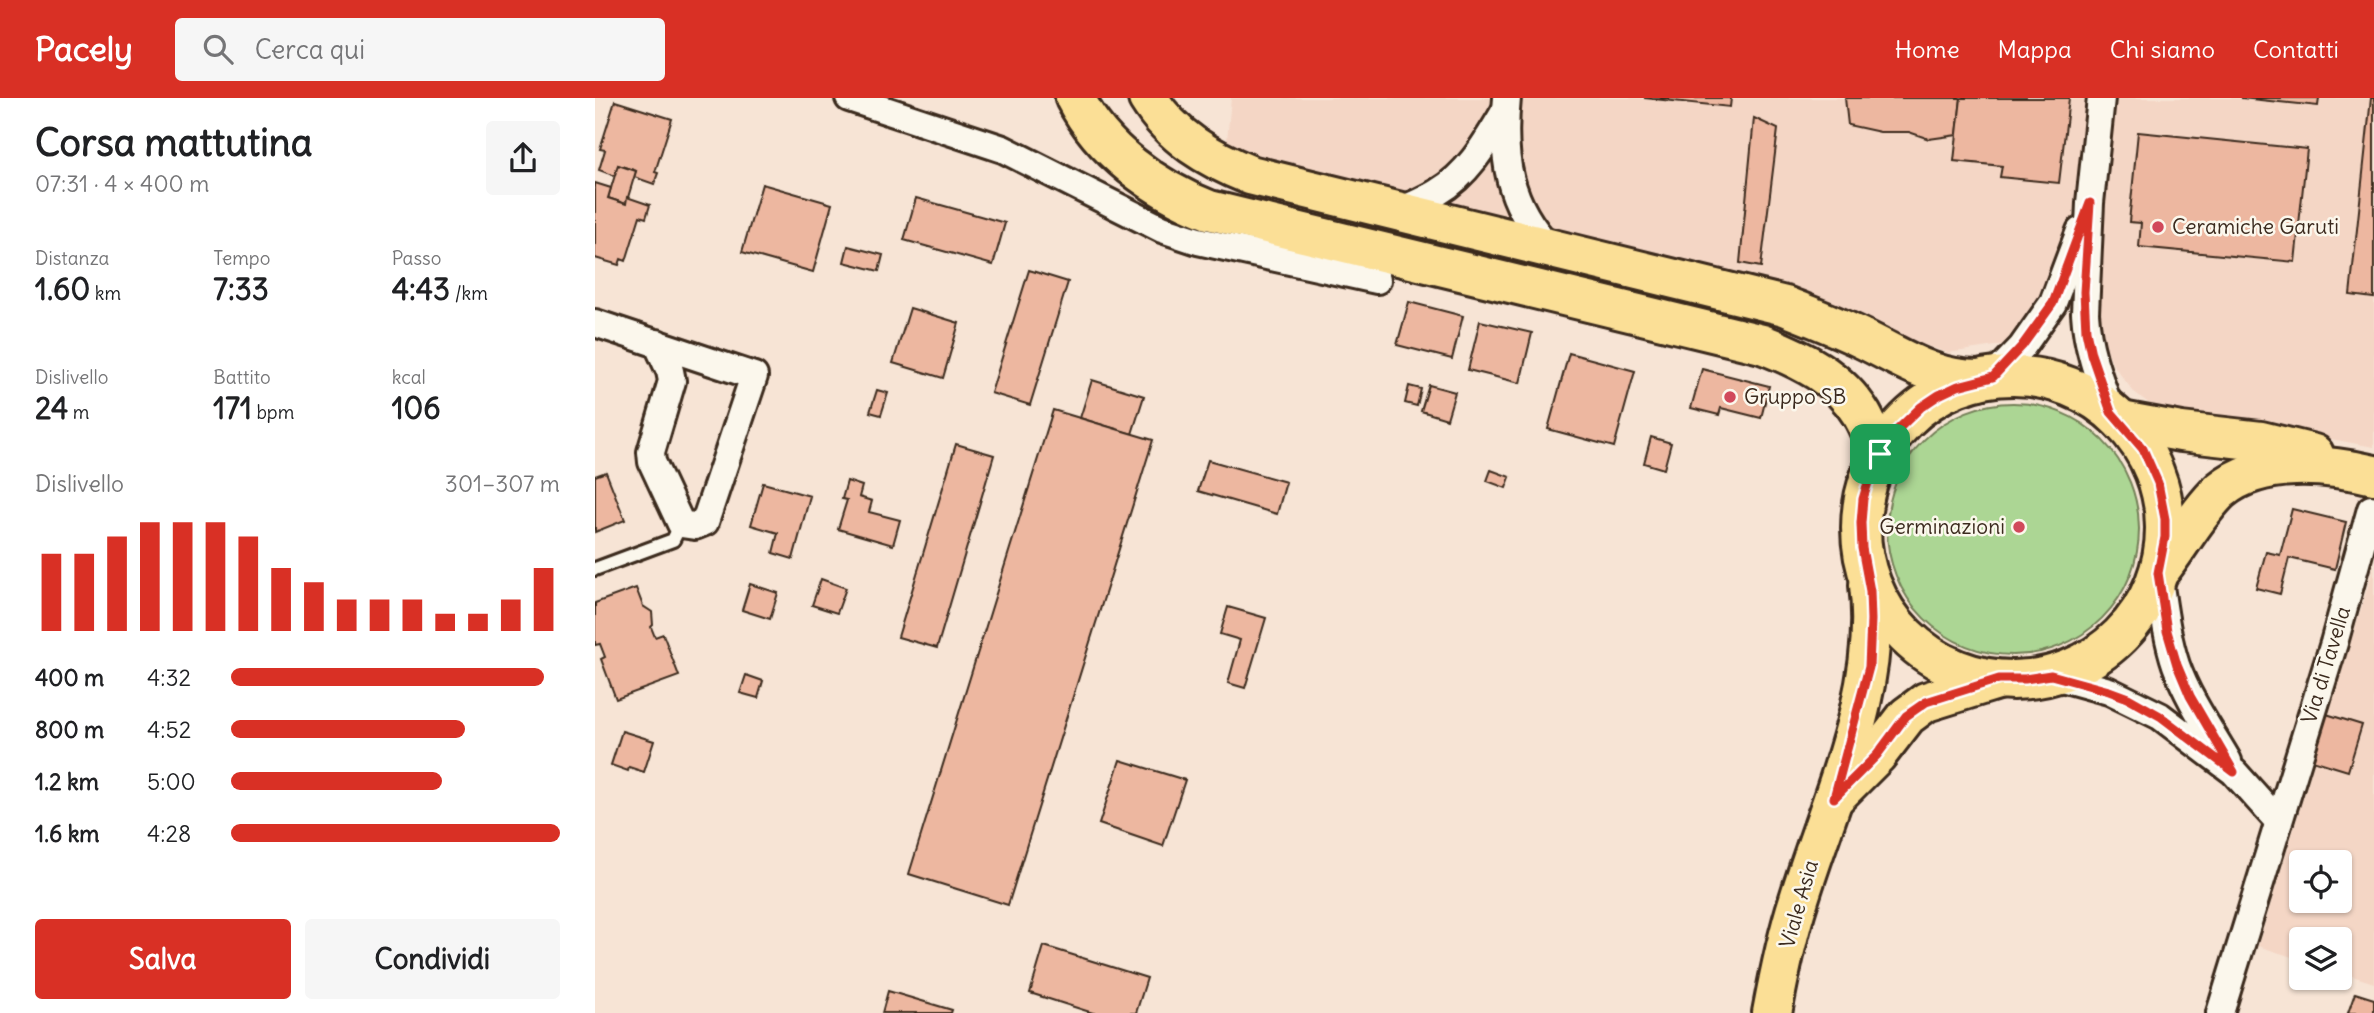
<!DOCTYPE html>
<html lang="it">
<meta charset="utf-8">
<style>
body{margin:0;font-family:Delius,sans-serif;background:#f6f6f6;color:#202124;height:100vh;display:flex;flex-direction:column;font-size:26px;white-space:nowrap}
*{box-sizing:border-box;margin:0}
p{font-size:23px;color:#757577}
.icon{flex:none;width:38px;height:38px;fill:none;stroke:currentColor;stroke-width:2;stroke-linecap:round;stroke-linejoin:round}
.map{position:relative;flex:1;overflow:hidden}
.details{display:flex;flex-direction:column;background:#fff;width:595px}
.details>*{flex:none}
.tools{position:absolute;left:1694px;top:752px;display:grid;gap:14px}
.tools a{display:grid;place-items:center;width:63px;height:63px;border-radius:7px;background:#fff;box-shadow:0 2px 5px #0004;font-size:35px}
.pin{position:absolute;display:grid;place-items:center;width:60px;height:60px;color:#fff;margin:-30px;border-radius:14px;box-shadow:0 4px 10px #0006}
.round{display:grid;place-items:center;flex:none;width:74px;height:74px;border-radius:7px;background:#f6f6f6}
.summary{display:flex;align-items:center;justify-content:space-between;height:119px;padding:0 35px}
h1{font-size:38px;font-weight:700;line-height:52px}
.stats{display:grid;grid-template-columns:repeat(3,1fr);gap:10px;height:119px;padding:7px 35px}
.stats div{display:grid;align-content:center}
.stats b{font-size:30px;font-weight:700}
.stats small{font-size:19px;font-weight:400}
.stats p{font-size:19px}
.chart{height:196px;padding:14px 35px}
.chart p{display:flex;justify-content:space-between}
.chart svg{width:100%;height:126px;margin-top:7px;stroke:#d93025;stroke-width:6}
.cta{display:flex;gap:14px;margin-top:auto;padding:14px 35px}
.cta a{flex:1;height:80px;border-radius:7px;background:#d93025;color:#fff;font-size:28px;font-weight:700;line-height:80px;text-align:center}
.cta a+a{background:#f6f6f6;color:#202124}
ul{padding:0 35px;list-style:none;font-size:23px}
li{display:grid;grid-template-columns:112px 84px 1fr;align-items:center;height:52px}
li i{height:18px;border-radius:9px;background:#d93025}
header{display:flex;align-items:center;gap:42px;box-sizing:border-box;height:98px;padding:0 35px;background:#d93025;color:#fff}
header strong{font-size:33px}
nav{display:flex;gap:38px;margin-inline-start:auto;font-size:24px}
.search{width:490px;height:63px;background:#f6f6f6;display:flex;align-items:center;gap:18px;box-sizing:border-box;padding:0 24px;border-radius:7px;color:#757577;font-size:26px}
main{display:flex;flex:1;min-height:0}
.map>svg:first-child{display:block}
.built{fill:#f4d6c5;fill-rule:evenodd}
.green{fill:#acd694;stroke:#748059;stroke-width:2}
.building{fill:#edb7a0;stroke:#3b2a1e;stroke-width:2}
.lines{fill:none;stroke-linecap:round;stroke-linejoin:round}
.lane-casing{stroke:#3b2a1e;stroke-width:18}
.street-casing{stroke:#3b2a1e;stroke-width:32}
.primary-casing{stroke:#3b2a1e;stroke-width:44}
.lane{stroke:#fbf7ec;stroke-width:12}
.street{stroke:#fbf7ec;stroke-width:26}
.primary{stroke:#fbdf96;stroke-width:38}
.route-casing{stroke:#fff;stroke-width:14}
.route{stroke:#d93025;stroke-width:9}
.poi-dot{fill:#d1495b;stroke:#fbf7ec;stroke-width:2.5}
.labels{text-anchor:middle;stroke-width:5;stroke-linejoin:round;paint-order:stroke}
.poi-label{font-size:21px;fill:#3b2a1e;stroke:#fbf7ec;text-anchor:start}
.street-label{font-size:21px;fill:#3b2a1e;stroke:#fbf7ec}
</style>
<header>
<strong>Pacely</strong>
<div class="search"><svg class="icon" aria-label="search" viewBox="0 0 24 24"><circle cx="10" cy="10" r="6"/><path d="M15 15l6 6"/></svg>Cerca qui</div>
<nav><a>Home</a><a>Mappa</a><a>Chi siamo</a><a>Contatti</a></nav>
</header>
<main>
<section class="details">
<div class="summary"><div><h1>Corsa mattutina</h1><p>07:31 · 4 × 400 m</p></div><a class="round"><svg class="icon" aria-label="share" viewBox="0 0 24 24"><path d="M12 15V3M7 8l5-5 5 5M5 13v7h14v-7"/></svg></a></div>
<div class="stats">
<div><p>Distanza</p><b>1.60<small> km</small></b></div>
<div><p>Tempo</p><b>7:33</b></div>
<div><p>Passo</p><b>4:43<small> /km</small></b></div>
</div>
<div class="stats">
<div><p>Dislivello</p><b>24<small> m</small></b></div>
<div><p>Battito</p><b>171<small> bpm</small></b></div>
<div><p>kcal</p><b>106</b></div>
</div>
<div class="chart"><p><span>Dislivello</span>301–307 m</p>
<svg viewBox="0 0 160 44" preserveAspectRatio="none"><path d="M5 44V17M15 44V17M25 44V11M35 44V6M45 44V6M55 44V6M65 44V11M75 44V22M85 44V27M95 44V33M105 44V33M115 44V33M125 44V38M135 44V38M145 44V33M155 44V22"/></svg>
</div>
<ul>
<li><b>400 m</b>4:32<i style="width:95%"></i></li>
<li><b>800 m</b>4:52<i style="width:71%"></i></li>
<li><b>1.2 km</b>5:00<i style="width:64%"></i></li>
<li><b>1.6 km</b>4:28<i style="width:100%"></i></li>
</ul>
<div class="cta"><a>Salva</a><a>Condividi</a></div>
</section>
<div class="map">
<svg width="1779" height="915" viewBox="0 0 1779 915">
<rect width="100%" height="100%" fill="#f7e4d5"/>
<filter id="ink" filterUnits="userSpaceOnUse"><feTurbulence type="fractalNoise" baseFrequency=".0143" numOctaves="2"/><feDisplacementMap in="SourceGraphic" scale="14" xChannelSelector="R" yChannelSelector="G"/><feConvolveMatrix kernelMatrix="1 2 1 2 8 2 1 2 1" color-interpolation-filters="sRGB"/></filter>
<g filter="url(#ink)">
<!-- built -->
<g class="built">
<path d="M636 0H1779V349L1633 322 1572 314 1556 307 1538 293 1518 267 1480 171 1407 247 1353 255 1296 235 1233 204 931 122 631 54Z"/>
<path d="M1779 468V885L1745 874V842H1706V862L1663 848ZM1706 765H1745V803H1706Z"/>
</g>
<!-- green -->
<circle class="green" cx="1418" cy="431" r="126"/>
<!-- building -->
<g class="building">
<path d="M1049 0H1136L1135 9Z"/>
<path d="M1250 0H1366L1362 37 1334 41 1314 34H1285L1253 27Z"/>
<path d="M1366 0H1474L1464 85 1405 79 1407 68 1359 63Z"/>
<path d="M1646 0H1724L1723 8Z"/>
<path d="M1776 0H1779V200L1755 197Z"/>
<path d="M20 3 77 21 60 74 63 75 59 86 39 79 41 73 23 67 20 78 4 72 10 52 5 51Z"/>
<path d="M1159 20 1183 31 1166 169 1145 165Z"/>
<path d="M1543 34 1712 51 1700 164 1544 149 1546 125 1534 124Z"/>
<path d="M23 67 41 73 31 106 13 100Z"/>
<path d="M0 85 16 90 13 100 31 106 32 99 55 107 51 120 45 118 31 163 26 161 24 167 0 160Z"/>
<path d="M167 86 237 106 218 174 147 154Z"/>
<path d="M321 100 410 125 398 167 309 142Z"/>
<path d="M253 148 288 157 284 173 249 164Z"/>
<path d="M434 172 473 184 435 307 396 295Z"/>
<path d="M814 204 868 218 857 261 802 247Z"/>
<path d="M315 210 364 225 348 280 298 265Z"/>
<path d="M885 223 937 235 925 285 873 272Z"/>
<path d="M974 255 1040 273 1019 349 953 331Z"/>
<path d="M1107 271 1174 288 1166 320 1126 310 1124 317 1096 310Z"/>
<path d="M497 282 549 298 537 336 485 320Z"/>
<path d="M834 287 860 294 852 321 826 313Z"/>
<path d="M814 288 826 291 822 308 810 305Z"/>
<path d="M282 292 293 295 286 317 275 314Z"/>
<path d="M458 312 558 342 413 807 314 776Z"/>
<path d="M1056 339 1076 345 1069 371 1049 365Z"/>
<path d="M361 346 399 357 342 550 303 539Z"/>
<path d="M613 362 691 384 682 416 603 393Z"/>
<path d="M896 372 915 379 911 390 892 383Z"/>
<path d="M11 374 30 422 0 434V378Z"/>
<path d="M252 383 267 388 264 399 277 403 274 414 305 422 298 447 243 431 252 402 247 401Z"/>
<path d="M168 385 215 398 198 461 178 455 183 435 156 427Z"/>
<path d="M1697 411 1751 424 1740 471 1694 460 1685 496 1661 490 1671 454 1685 457Z"/>
<path d="M226 481 251 490 242 515 217 507Z"/>
<path d="M155 486 183 495 175 521 147 512Z"/>
<path d="M41 490 48 508 57 514 58 527 56 529 60 539 68 536 84 578 21 601 6 561 10 559 5 546 0 547V505Z"/>
<path d="M633 509 671 520 650 590 633 585 645 542 625 536Z"/>
<path d="M151 577 168 583 163 600 145 595Z"/>
<path d="M1728 615 1767 627 1753 673 1714 661Z"/>
<path d="M27 633 59 643 49 674 34 669 33 673 16 667Z"/>
<path d="M525 662 590 682 568 748 504 726Z"/>
<path d="M449 848 552 880 541 915H498L435 895Z"/>
<path d="M293 893 357 912 356 915H287Z"/>
<path d="M1760 895 1779 901V915H1753Z"/>
</g>
<g class="lines">
<defs>
<path id="lane" d="M0 471 78 442 86 426"/>
<g id="street">
<path d="M254 0 408 51 567 131 603 143 782 182"/>
<path d="M912 0C906 59 913 107 955 150"/>
<path d="M1506 0 1495 105 1490 215C1492 250 1504 281 1516 314"/>
<path d="M802 114C816 108 830 102 843 94 874 76 892 43 910 13"/>
<path d="M0 225 159 278 110 424 100 428 86 426 57 364 56 354 77 283 75 273 62 245"/>
<path d="M1398 279 1427 249 1458 205 1485 133"/>
<path d="M1563 475C1568 506 1571 537 1581 567 1593 601 1615 632 1633 663"/>
<path d="M1456 577 1514 593 1565 618 1639 674 1683 723"/>
<path d="M1625 915 1739 545 1776 411"/>
</g>
<g id="primary">
<path d="M480 0C507 53 560 91 614 112L1167 246C1206 261 1244 279 1267 317 1274 329 1279 343 1285 356"/>
<path d="M553 0C577 39 613 60 655 77L1190 208C1215 218 1241 228 1266 240 1306 259 1337 282 1383 282"/>
<circle cx="1418" cy="430" r="152"/>
<path d="M1526 323 1586 334 1666 343 1719 356"/>
<path d="M1567 470C1585 447 1605 411 1626 392 1666 359 1732 366 1779 377"/>
<path d="M1241 698 1282 657 1312 618 1331 604 1402 582"/>
<path d="M1177 915C1184 877 1192 838 1204 801 1234 703 1288 591 1274 487"/>
</g>
</defs>
<!-- lane casing -->
<use href="#lane" class="lane-casing"/>
<!-- street casing -->
<use href="#street" class="street-casing"/>
<!-- primary casing -->
<use href="#primary" class="primary-casing"/>
<!-- lane -->
<use href="#lane" class="lane"/>
<!-- street -->
<use href="#street" class="street"/>
<!-- primary -->
<use href="#primary" class="primary"/>
</g>
</g>
<g class="lines" filter="url(#ink)">
<defs>
<path id="route" d="M1495 105 1489 194 1491 233 1496 256 1516 314 1548 351 1563 385 1570 421V439L1563 475 1572 533 1582 567 1595 598 1639 674 1565 618 1533 600 1514 593 1456 577 1430 581H1404L1331 604 1311 618 1282 657 1239 700 1274 569 1276 522 1275 493 1267 450 1266 425 1268 401 1275 378 1296 338 1326 309 1344 297 1363 288 1398 279 1427 248 1458 205Z"/>
</defs>
<!-- route casing -->
<use href="#route" class="route-casing"/>
<!-- route -->
<use href="#route" class="route"/>
</g>
<!-- markers -->
<g class="poi-dot">
<circle cx="1563" cy="129" r="7"/>
<circle cx="1135" cy="299" r="7"/>
<circle cx="1424" cy="429" r="7"/>
</g>
<g class="labels">
<!-- poi labels -->
<g class="poi-label">
<text x="1577" y="136">Ceramiche Garuti</text>
<text x="1149" y="306">Gruppo SB</text>
<text x="1410" y="436" text-anchor="end">Germinazioni</text>
</g>
<!-- street labels -->
<g class="street-label">
<text transform="translate(1731 567) rotate(-73)" y="7">Via di Tavella</text>
<text transform="translate(1204 806) rotate(-74)" y="7">Viale Asia</text>
</g>
</g>
</svg>
<div class="tools">
<a><svg class="icon" aria-label="locate" viewBox="0 0 24 24"><circle cx="12" cy="12" r="6"/><path d="M12 2v4M12 18v4M2 12h4M18 12h4"/></svg></a>
<a><svg class="icon" aria-label="layers" viewBox="0 0 24 24"><path d="M12 4l9 5-9 5-9-5zM3 14l9 5 9-5"/></svg></a>
</div>
<div class="pin" style="left:1285px;top:356px;background:#1e9e55"><svg class="icon" aria-label="arrive" viewBox="0 0 24 24"><path d="M6 21V4h12l-3 4 3 4H6"/></svg></div>
</div>
</main>
